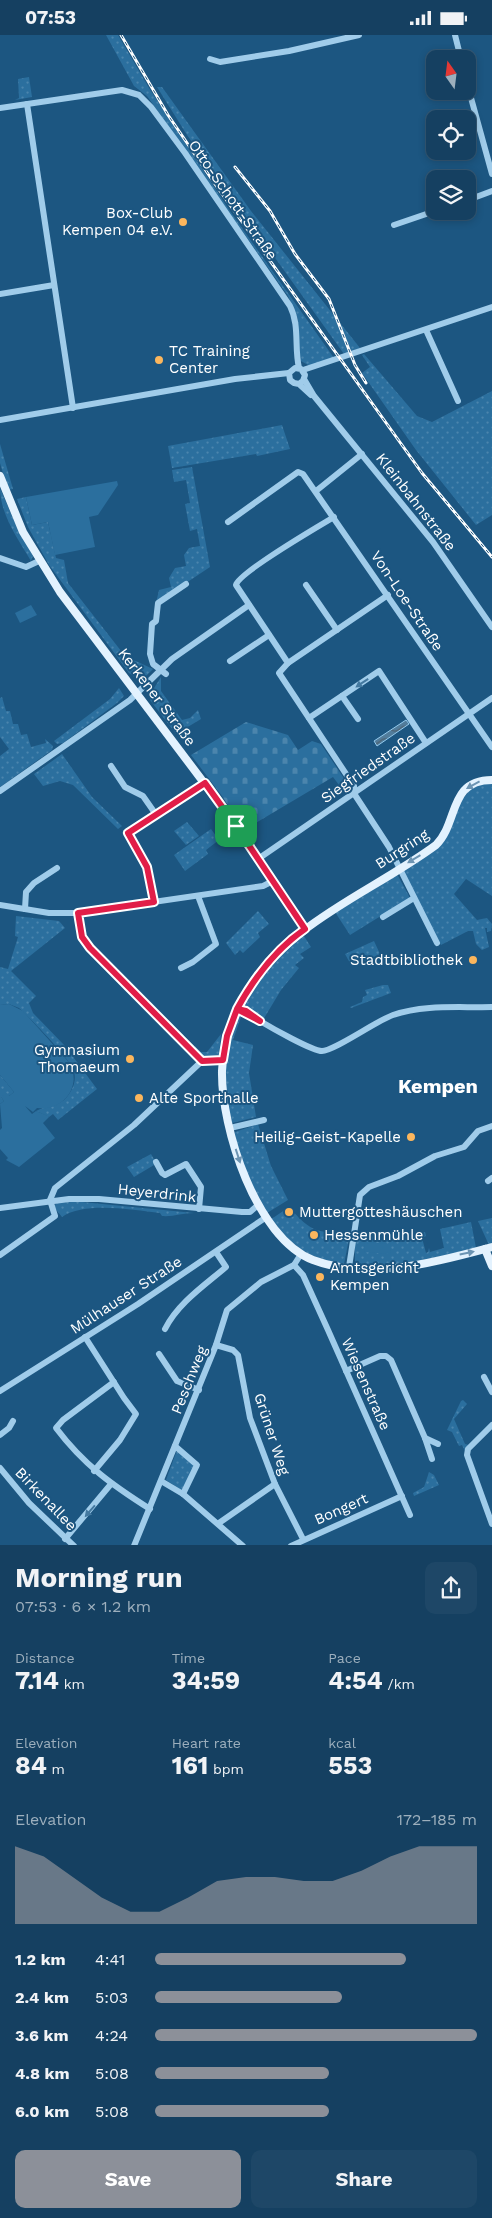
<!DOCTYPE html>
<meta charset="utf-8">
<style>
body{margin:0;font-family:"Work Sans",sans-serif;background:#1e4767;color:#f1f3f6;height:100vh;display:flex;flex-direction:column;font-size:19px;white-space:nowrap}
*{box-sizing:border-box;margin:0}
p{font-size:16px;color:#9dafbd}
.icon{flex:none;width:28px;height:28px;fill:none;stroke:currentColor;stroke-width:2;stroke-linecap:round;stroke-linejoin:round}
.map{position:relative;height:1510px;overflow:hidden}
.side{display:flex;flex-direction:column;background:#154061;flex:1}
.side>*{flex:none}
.needle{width:32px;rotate:346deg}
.tools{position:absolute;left:426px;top:15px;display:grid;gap:10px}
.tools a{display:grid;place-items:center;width:50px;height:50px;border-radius:10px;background:#154061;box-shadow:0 2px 8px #0003,0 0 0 1px #345976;font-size:25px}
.pin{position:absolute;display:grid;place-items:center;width:42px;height:42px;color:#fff;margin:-21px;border-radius:10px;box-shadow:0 2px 8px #0006}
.round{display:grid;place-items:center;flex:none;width:52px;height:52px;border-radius:10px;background:#1e4767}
.summary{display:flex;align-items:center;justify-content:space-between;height:85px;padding:0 15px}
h1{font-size:28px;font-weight:700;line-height:38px}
.stats{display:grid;grid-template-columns:repeat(3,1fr);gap:8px;height:85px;padding:5px 15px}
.stats div{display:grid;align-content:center}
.stats b{font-size:25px;font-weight:700}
.stats small{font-size:14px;font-weight:400}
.stats p{font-size:14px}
.chart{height:140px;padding:10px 15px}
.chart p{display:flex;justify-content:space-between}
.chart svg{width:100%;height:90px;margin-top:5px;fill:#8c9099;opacity:.7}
.action{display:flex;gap:10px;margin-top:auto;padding:10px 15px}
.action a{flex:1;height:58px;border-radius:10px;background:#8c9099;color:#fff;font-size:20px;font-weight:700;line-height:58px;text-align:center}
.action a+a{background:#1e4767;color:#f1f3f6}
ul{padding:0 15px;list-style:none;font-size:16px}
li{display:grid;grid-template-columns:80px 60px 1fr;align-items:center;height:38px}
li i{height:12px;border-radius:6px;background:#8c9099}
.status{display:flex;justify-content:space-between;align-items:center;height:35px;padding:0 25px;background:#154061;direction:ltr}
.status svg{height:14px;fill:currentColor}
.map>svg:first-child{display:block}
.green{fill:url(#green-dots)}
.cemetery{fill:url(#cemetery-stones)}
.pitch{fill:#2b6f9e}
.water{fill:url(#water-waves);stroke:#93c9ec}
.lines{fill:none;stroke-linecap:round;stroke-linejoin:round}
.minor{stroke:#a0ccea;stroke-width:6}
.major{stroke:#e3f2fe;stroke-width:8}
.rail-casing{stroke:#fff;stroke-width:3}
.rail{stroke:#1c5681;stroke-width:1;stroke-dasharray:4;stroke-linecap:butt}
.oneway{fill:#4479a0}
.oneway2{fill:#6c94b3}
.route-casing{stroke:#fff;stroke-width:10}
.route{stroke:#e11d48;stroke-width:6}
.poi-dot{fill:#fbb65d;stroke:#1c5681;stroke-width:2}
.labels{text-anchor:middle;stroke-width:4;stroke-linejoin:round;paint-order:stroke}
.street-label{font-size:15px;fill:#fff;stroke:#1c5681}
.poi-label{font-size:15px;fill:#fff;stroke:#1c5681;text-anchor:start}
.district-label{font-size:20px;font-weight:bold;fill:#fff;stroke:#1c5681}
</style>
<div class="status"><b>07:53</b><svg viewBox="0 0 49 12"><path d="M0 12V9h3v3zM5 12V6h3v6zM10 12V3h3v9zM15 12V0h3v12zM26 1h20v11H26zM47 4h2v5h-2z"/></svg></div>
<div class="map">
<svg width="492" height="1511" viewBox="0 0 492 1511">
<defs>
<pattern id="green-dots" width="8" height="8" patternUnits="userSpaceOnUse" patternTransform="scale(1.25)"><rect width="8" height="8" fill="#2b6f9e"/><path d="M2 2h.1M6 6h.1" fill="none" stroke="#4b85ad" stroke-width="1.8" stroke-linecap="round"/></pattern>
<pattern id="cemetery-stones" width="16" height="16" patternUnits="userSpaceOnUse" patternTransform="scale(1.25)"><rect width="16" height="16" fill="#2b6f9e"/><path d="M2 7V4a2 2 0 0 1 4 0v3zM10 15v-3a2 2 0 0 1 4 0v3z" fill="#4b85ad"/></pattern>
<pattern id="water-waves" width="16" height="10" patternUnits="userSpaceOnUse" patternTransform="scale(1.25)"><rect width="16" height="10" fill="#517c9b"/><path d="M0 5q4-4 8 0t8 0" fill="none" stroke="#4e6474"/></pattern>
</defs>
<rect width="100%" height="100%" fill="#1c5681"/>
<!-- green -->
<g class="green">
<path d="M106 0H118L149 53 230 176 334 323 310 331 299 325 298 284 288 261 147 61 134 51Z"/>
<path d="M29 42 32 62 15 65 19 63 18 44Z"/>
<path d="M157 52H162L251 176 360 313 344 319 187 100Z"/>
<path d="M364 319 417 381 432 387 492 356V480L476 490 416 415 362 338 370 332 362 320Z"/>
<path d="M282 390 290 414 257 421 256 419 172 433 168 411Z"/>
<path d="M0 409 13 454 8 455 0 428Z"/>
<path d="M192 432 210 532 156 568 159 555 171 552 169 543 175 533 186 531 184 520 189 513 200 511 197 494 190 496 185 469 190 468 186 445 174 447 172 435Z"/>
<path d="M0 453 12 481 33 521 31 526C18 504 0 479 0 453Z"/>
<path d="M26 462 32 490 48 487 56 523 64 525 68 548 125 621 153 634 146 641 137 644 129 638 49 530 28 492 17 464Z"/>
<path d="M161 642V656L182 685 190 683 198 675 201 684 176 699 150 665 151 658Z"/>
<path d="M119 653 124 661 117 668 63 708 57 709 54 706 110 664Z"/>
<path d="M2 662 6 676H10L13 689H18L21 700 27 699 31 712 46 708 45 704 53 711 52 715 0 752V721L9 714 0 702V663Z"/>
<path d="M62 719 92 762 122 791 118 794 73 750 60 746 43 751 34 739Z"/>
<path d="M492 747V861L466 844 454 859 477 885 487 883 492 889 491 896 487 897V893H485L489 912 482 915 476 909 473 896H468L441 910 403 838 404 832 435 814 459 768 473 752Z"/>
<path d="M187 787 199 801 186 810 174 796Z"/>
<path d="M211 794 219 805 206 815 208 819 185 836 174 820Z"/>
<path d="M397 839 410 863 350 900 335 877Z"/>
<path d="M258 876 269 889 258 898 260 902 243 918 240 915 235 920 226 908Z"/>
<path d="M16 881 59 886 65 893 11 936 36 961 29 968 33 978 65 1011 97 1054 58 1085 53 1079 49 1082 36 1076C44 1071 54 1073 64 1065 72 1057 78 1045 73 1034 70 1024 28 981 19 973L9 969 0 970V932L8 934 18 902 15 901Z"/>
<path d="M302 898 311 912 300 919 304 923 295 930 299 933 281 955 263 985 243 969 266 934Z"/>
<path d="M374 906 380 919 355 931 353 927 350 928 345 919Z"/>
<path d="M383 950H388L391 958 351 973 350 972 362 967 363 962 367 960 365 955Z"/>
<path d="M238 980 241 982 233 1005 253 1010 249 1038 256 1082 232 1088C230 1083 229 1075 228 1069 222 1035 226 1012 238 980Z"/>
<path d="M221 999 219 1020 205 1023 195 1014V1011L201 1017H207Z"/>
<path d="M0 1040 14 1057 9 1061 1 1062 4 1066 0 1069Z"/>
<path d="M258 1089 271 1131 288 1165 267 1178C251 1155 242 1126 234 1099L235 1097Z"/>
<path d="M151 1119 155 1126 153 1127 154 1130 134 1142 127 1132Z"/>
<path d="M60 1166 82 1167 194 1178C183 1178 172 1182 162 1181L160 1178C133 1175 85 1166 62 1182L54 1172 56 1168Z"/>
<path d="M289 1172C313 1199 315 1196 350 1199L344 1229C303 1221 298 1214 270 1185Z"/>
<path d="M492 1183V1209L489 1210 478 1186Z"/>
<path d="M471 1187 476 1213C436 1223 398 1231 357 1230L355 1228V1200L382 1202 425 1197 426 1201 422 1203 426 1218 428 1217 429 1213 430 1217 444 1213 440 1194Z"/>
<path d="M463 1365 467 1369 454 1384 465 1409 469 1410 465 1416 462 1410 459 1411 452 1397 447 1395 461 1366Z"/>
<path d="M177 1415 195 1431 183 1456 166 1445Z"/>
<path d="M429 1437 434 1440 439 1450 414 1461 413 1458 424 1452Z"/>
</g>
<!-- cemetery -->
<path class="cemetery" d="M246 687 288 700 298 715 312 706 321 709 351 754 345 758 333 742 244 795 222 761 191 720Z"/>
<!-- pitch -->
<g class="pitch">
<path d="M117 446 118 450 98 480 89 482 95 512 55 520 48 487 32 490 26 462Z"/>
<path d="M31 570 37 580 20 588 15 578Z"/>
<path d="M9 969 23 976 67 1025C85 1048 64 1077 37 1073L33 1077 25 1071 32 1079 36 1076 48 1081 49 1082 43 1088 55 1103 19 1132 6 1125 8 1123 0 1114V1095L2 1093 0 1069 4 1066 1 1062 7 1058 9 1061 14 1057 0 1040V970Z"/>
<path d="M365 1207 391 1209 390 1219 364 1217Z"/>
</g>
<!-- water -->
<path class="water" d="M406 685 409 689 377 711 374 706Z"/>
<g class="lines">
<!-- minor -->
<g class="minor">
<path d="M455 0 461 24"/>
<path d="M210 24 220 27 289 16 359 0"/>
<path d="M468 52 492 139"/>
<path d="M27 69 73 373"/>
<path d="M0 73 122 55 139 60 151 72 185 118 290 271C300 291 294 312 299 333"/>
<path d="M468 165 492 156"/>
<path d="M394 190 435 176"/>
<path d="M0 259 54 250"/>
<path d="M426 295 458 366"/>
<path d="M303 335 492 272"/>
<path d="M304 344 314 361 433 507 492 592"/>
<path d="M299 349 303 346 305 340 301 334 295 333 289 338 290 345 294 348 299 349 311 360"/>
<path d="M0 385 235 344 289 338"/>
<path d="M316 456 362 419"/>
<path d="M334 482C319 491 238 538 236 550L288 628 279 638 354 751 355 760 389 812 437 908"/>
<path d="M228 487 298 437 303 439 492 712"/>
<path d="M0 523 26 532 39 526"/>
<path d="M306 550 337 595"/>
<path d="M230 626 269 600"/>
<path d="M288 628 388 560"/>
<path d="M166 639 153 629 150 619 152 589 156 586 158 568 186 549"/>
<path d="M342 661 358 684"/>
<path d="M309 683 379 636 426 708"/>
<path d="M111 731 125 752 143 761 157 781"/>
<path d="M0 756 130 665 172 624 249 570"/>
<path d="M258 824 492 663"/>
<path d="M154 867 147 832 128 798 205 748"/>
<path d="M0 870 49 878H78L263 851 273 846"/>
<path d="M25 874 26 857 34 848 57 833"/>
<path d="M78 878 82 902 90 913 202 1026"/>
<path d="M383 882 414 863"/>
<path d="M181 933 193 927 216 909 198 861"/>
<path d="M237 974C247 974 253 981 260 986 270 992 312 1016 322 1016 334 1016 376 986 393 980 424 969 460 973 492 972"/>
<path d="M230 1093 264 1085"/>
<path d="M156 1127 162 1138 165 1140 186 1129 201 1152 199 1174"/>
<path d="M488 1146 492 1143"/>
<path d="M0 1173 69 1164H99L242 1177H250L258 1170"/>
<path d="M0 1220 55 1181 50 1165 55 1153 134 1090 202 1026 223 1025"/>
<path d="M294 1230 303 1240 328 1295 410 1480"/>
<path d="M349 1232 360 1160 369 1152 398 1141 435 1121 464 1112 478 1096 492 1091"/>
<path d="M165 1294C178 1268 205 1250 226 1232L216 1217"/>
<path d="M85 1302 124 1363 136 1379 120 1405 94 1436"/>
<path d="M216 1310 233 1315 238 1320 250 1383 275 1449 303 1504"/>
<path d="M159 1319 177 1346 199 1355"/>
<path d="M346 1336 380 1321H386L391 1325 425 1403 432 1424"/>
<path d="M484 1342 492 1357"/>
<path d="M114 1347 63 1385 56 1393C84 1430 112 1450 150 1474"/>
<path d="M0 1356 138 1269 265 1183"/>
<path d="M492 1390 468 1414 467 1420 492 1489"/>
<path d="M0 1400 9 1393 13 1386"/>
<path d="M425 1403 438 1409"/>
<path d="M175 1411 197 1430 183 1459"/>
<path d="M0 1433 29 1468 74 1511"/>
<path d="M161 1446 183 1459 243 1511"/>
<path d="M219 1488 275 1449"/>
<path d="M65 1504 111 1449"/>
<path d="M134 1511 216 1310 227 1275 261 1247 294 1230 301 1219"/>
<path d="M291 1511 402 1461"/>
</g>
<!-- major -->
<g class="major">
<path d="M0 441 23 497 60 557 226 777 305 894"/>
<path d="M492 745C448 745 459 787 436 810 371 858 291 885 247 957 232 981 223 1008 222 1036 221 1093 256 1203 313 1225 369 1246 437 1227 492 1212"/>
<path d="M485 1214 492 1231"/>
</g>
<defs>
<g id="rail">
<path d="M121 0 168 80 215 149 422 438 492 522"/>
<path d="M235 132 270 176 295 219 329 264 355 330 366 348"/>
</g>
</defs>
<!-- rail casing -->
<use href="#rail" class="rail-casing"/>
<!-- rail -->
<use href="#rail" class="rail"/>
</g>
<!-- one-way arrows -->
<defs><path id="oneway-solid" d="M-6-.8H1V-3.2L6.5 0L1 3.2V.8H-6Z" transform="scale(1.25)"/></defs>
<g class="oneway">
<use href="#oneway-solid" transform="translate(362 648) rotate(146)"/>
<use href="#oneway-solid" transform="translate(90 1476) rotate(131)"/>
</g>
<g class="oneway2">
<use href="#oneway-solid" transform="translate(473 750) rotate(151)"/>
<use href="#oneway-solid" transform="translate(414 824) rotate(149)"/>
<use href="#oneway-solid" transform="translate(238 1121) rotate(72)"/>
<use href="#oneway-solid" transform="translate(467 1218) rotate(-12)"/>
</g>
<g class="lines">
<defs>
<path id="route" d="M236 791 305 894C276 914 254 943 237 974L260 986 246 976 237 974 227 1001 223 1025 202 1026 90 913 82 902 78 878 154 867 147 832 128 798 205 748 236 791"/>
</defs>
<!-- route casing -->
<use href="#route" class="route-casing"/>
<!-- route -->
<use href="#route" class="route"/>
</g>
<!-- markers -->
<g class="poi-dot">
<circle cx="183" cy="187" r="5"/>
<circle cx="159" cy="325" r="5"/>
<circle cx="473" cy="925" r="5"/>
<circle cx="130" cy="1024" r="5"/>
<circle cx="139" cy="1063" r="5"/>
<circle cx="411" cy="1102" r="5"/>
<circle cx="289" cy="1177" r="5"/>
<circle cx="314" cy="1200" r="5"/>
<circle cx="320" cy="1242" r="5"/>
</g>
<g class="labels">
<!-- street labels -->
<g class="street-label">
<text transform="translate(233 165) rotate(55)" y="5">Otto-Schott-Straße</text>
<text transform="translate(416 467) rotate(52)" y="5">Kleinbahnstraße</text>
<text transform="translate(407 566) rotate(56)" y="5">Von-Loe-Straße</text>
<text transform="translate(157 662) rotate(53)" y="5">Kerkener Straße</text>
<text transform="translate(368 733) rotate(-35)" y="5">Siegfriedstraße</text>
<text transform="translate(402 814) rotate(-33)" y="5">Burgring</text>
<text transform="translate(157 1158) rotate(6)" y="5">Heyerdrink</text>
<text transform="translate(126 1260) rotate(-33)" y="5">Mülhauser Straße</text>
<text transform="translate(189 1345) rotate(-68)" y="5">Peschweg</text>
<text transform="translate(366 1349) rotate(66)" y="5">Wiesenstraße</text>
<text transform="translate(272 1399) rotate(72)" y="5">Grüner Weg</text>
<text transform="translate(46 1464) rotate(46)" y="5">Birkenallee</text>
<text transform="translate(341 1474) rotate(-24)" y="5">Bongert</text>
</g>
<!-- poi labels -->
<g class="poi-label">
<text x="173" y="183" text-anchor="end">Box-Club<tspan x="173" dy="17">Kempen 04 e.V.</tspan></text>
<text x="169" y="321">TC Training<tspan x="169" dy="17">Center</tspan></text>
<text x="463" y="930" text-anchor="end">Stadtbibliothek</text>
<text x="120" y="1020" text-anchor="end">Gymnasium<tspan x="120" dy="17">Thomaeum</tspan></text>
<text x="149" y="1068">Alte Sporthalle</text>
<text x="401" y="1107" text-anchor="end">Heilig-Geist-Kapelle</text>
<text x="299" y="1182">Muttergotteshäuschen</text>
<text x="324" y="1205">Hessenmühle</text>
<text x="330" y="1238">Amtsgericht<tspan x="330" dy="17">Kempen</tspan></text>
</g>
<!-- district labels -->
<g class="district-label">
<text x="438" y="1058">Kempen</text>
</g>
</g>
</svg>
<div class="tools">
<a><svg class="needle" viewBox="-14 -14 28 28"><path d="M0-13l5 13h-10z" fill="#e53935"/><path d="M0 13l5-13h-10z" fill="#9dafbd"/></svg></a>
<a><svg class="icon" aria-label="locate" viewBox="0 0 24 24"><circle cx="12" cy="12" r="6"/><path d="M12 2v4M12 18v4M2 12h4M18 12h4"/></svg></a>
<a><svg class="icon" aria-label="layers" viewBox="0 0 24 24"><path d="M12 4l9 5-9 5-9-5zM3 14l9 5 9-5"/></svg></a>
</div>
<div class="pin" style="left:236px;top:791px;background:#1e9e55"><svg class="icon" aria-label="arrive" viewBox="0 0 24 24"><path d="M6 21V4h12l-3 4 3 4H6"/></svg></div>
</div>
<section class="side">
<div class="summary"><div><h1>Morning run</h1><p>07:53 · 6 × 1.2 km</p></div><a class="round"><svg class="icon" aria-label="share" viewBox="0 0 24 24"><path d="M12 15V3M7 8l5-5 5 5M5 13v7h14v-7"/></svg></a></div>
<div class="stats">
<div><p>Distance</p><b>7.14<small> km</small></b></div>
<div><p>Time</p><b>34:59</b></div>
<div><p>Pace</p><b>4:54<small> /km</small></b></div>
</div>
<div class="stats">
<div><p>Elevation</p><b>84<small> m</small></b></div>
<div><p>Heart rate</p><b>161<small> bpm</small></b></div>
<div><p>kcal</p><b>553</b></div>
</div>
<div class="chart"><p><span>Elevation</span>172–185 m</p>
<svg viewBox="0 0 160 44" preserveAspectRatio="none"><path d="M0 44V6L10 11L20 21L30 31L40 38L50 38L60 31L70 23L80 21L90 21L100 23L110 23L120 18L130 11L140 6L150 6L160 6V44z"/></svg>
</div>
<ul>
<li><b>1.2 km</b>4:41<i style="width:78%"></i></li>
<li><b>2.4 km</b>5:03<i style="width:58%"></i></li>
<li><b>3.6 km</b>4:24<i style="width:100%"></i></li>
<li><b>4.8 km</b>5:08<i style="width:54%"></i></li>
<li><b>6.0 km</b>5:08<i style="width:54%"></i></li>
</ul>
<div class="action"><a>Save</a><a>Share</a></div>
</section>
